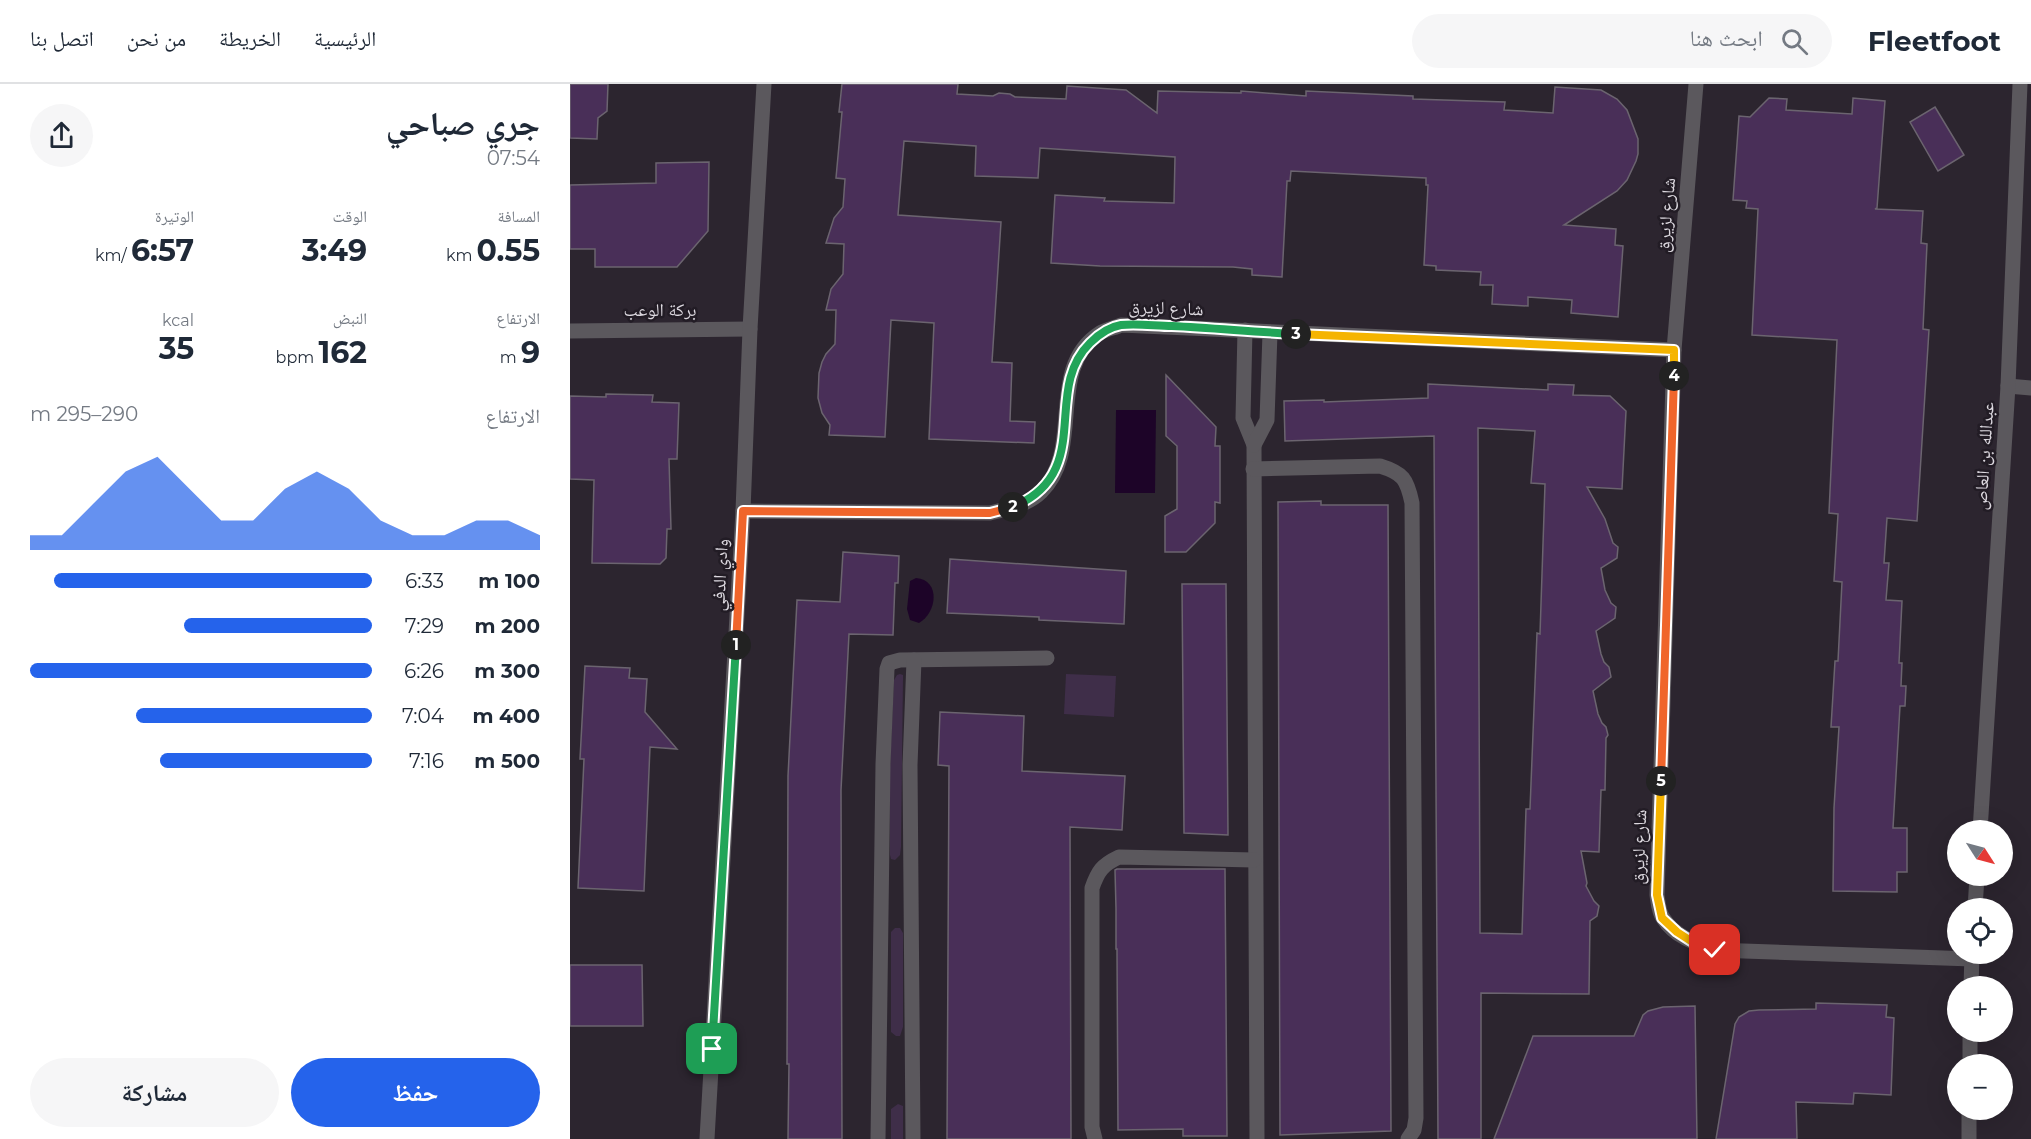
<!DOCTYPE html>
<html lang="ar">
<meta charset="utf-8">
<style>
body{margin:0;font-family:Montserrat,"Noto Naskh Arabic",sans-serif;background:#f6f6f7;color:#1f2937;direction:rtl;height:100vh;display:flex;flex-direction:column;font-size:22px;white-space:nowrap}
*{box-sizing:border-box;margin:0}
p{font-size:20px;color:#747a83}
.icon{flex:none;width:33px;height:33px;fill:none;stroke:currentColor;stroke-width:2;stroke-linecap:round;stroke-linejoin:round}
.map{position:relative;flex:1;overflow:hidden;direction:ltr}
.details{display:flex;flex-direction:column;background:#fff;width:570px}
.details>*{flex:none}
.needle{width:39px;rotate:126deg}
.tools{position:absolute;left:1377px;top:736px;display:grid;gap:12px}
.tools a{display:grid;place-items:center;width:66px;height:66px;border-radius:50%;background:#fff;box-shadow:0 6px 24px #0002;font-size:30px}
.pin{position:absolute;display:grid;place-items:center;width:51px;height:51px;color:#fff;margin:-26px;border-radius:12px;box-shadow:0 3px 9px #0006}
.km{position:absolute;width:30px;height:30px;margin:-15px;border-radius:50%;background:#222;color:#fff;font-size:16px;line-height:30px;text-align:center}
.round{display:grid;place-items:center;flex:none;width:63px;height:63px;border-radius:32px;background:#f6f6f7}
.summary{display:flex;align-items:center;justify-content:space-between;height:102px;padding:0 30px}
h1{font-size:33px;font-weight:700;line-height:45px}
.figures{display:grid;grid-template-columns:repeat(3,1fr);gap:9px;height:102px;padding:6px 30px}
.figures div{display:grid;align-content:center}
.figures b{font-size:30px;font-weight:700}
.figures small{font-size:16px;font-weight:400}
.figures p{font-size:16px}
.chart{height:168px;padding:12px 30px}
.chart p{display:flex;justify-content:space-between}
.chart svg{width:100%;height:108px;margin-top:6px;fill:#2563eb;opacity:.7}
.button{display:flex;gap:12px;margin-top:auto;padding:12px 30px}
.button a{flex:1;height:69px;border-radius:36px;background:#2563eb;color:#fff;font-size:24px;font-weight:700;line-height:69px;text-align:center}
.button a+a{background:#f6f6f7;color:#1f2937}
ul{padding:0 30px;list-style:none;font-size:20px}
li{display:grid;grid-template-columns:96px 72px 1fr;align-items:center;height:45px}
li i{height:15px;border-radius:8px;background:#2563eb}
header{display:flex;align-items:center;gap:36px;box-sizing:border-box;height:84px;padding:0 30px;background:#fff;border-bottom:2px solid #e0e1e3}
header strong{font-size:28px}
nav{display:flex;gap:33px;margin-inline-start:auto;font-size:21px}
.search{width:420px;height:54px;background:#f6f6f7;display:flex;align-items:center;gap:15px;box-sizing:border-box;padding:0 21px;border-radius:33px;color:#747a83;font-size:22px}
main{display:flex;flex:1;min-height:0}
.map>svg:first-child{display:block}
.green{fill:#3f2e49}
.water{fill:#1d0428}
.building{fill:#492f58;stroke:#6b646f;stroke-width:1.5;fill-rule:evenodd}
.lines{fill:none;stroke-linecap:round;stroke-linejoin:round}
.minor{stroke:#5b585d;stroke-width:15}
.split-1-casing{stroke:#fff;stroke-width:12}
.split-2-casing{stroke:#fff;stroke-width:12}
.split-3-casing{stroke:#fff;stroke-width:12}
.split-4-casing{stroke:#fff;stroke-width:12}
.split-5-casing{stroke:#fff;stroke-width:12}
.split-6-casing{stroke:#fff;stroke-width:12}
.split-1{stroke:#22a559;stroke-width:8}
.split-2{stroke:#f0652b;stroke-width:8}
.split-3{stroke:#22a559;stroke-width:8}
.split-4{stroke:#f5b400;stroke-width:8}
.split-5{stroke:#f0652b;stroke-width:8}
.split-6{stroke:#f5b400;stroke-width:8}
.labels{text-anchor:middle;stroke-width:5;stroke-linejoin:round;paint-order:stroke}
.street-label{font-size:18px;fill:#dcd8df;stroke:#221c25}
</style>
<header>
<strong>Fleetfoot</strong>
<div class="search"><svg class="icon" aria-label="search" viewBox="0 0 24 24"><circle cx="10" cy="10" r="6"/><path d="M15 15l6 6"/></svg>ابحث هنا</div>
<nav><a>الرئيسية</a><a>الخريطة</a><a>من نحن</a><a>اتصل بنا</a></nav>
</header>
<main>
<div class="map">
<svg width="1461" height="1055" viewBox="0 0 1461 1055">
<rect width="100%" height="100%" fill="#2c252f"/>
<!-- green -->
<g class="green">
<path d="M330 590 333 591V594L331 763 330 771 325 776 321 775 320 771V683L324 596 327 591Z"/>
<path d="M496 590 546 592 544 633 494 630Z"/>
<path d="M325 844H330L333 849V943L330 952H326L321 948V848Z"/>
<path d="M328 1020 333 1022V1055H321V1025Z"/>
</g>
<!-- water -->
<g class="water">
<path d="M546 326H586L585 409H545Z"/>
<path d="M346 494C371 496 367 529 349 539L340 536 337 525 340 497Z"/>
</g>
<!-- building -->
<g class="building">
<path d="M0 0H38L37 27 28 34 27 55 0 54Z"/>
<path d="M272 0H388L387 10 423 12 429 9 440 10 445 13 496 15 497 2 556 6 587 29 588 7 671 9V7L736 12V7L843 12V15L935 18 934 26 983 29 985 3 1031 6 1047 15 1057 26 1068 55V70L1066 77 1057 96 1047 107 994 141 1046 145 1045 161 1053 162 1048 233 1001 229 1002 216 958 213V222L922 220 923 201H910L911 188 866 186V182L854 181 858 101H856V94L721 87 720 97H717L712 193 682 191V185L663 183 530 182 481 179 485 111 535 114 534 117 604 119 605 73 470 64 468 94 405 92 406 62 334 57 328 131 431 138 422 278 442 279 440 337 465 338 464 359 359 355 364 239 321 236 315 353 259 351 260 341 252 329 248 314 249 289 252 278 256 270 265 260 266 226H256L261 205 273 190 274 160 256 159 264 134 273 123 275 95 266 94 272 28H269Z"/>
<path d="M1199 14 1217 15 1216 26 1282 30 1283 14 1315 17 1307 124 1305 125 1353 127 1351 159 1357 160 1353 245 1359 246 1347 437 1317 434 1314 479H1319L1316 516 1332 517 1329 579H1332L1331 602H1336L1335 622H1330L1323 744H1337V788H1327V808L1263 807 1264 724 1269 643H1261L1265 577H1268L1272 498 1264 497 1268 430 1259 429 1267 256 1182 251 1188 125 1176 124 1177 117 1163 116 1169 32 1180 33Z"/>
<path d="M1365 23 1394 71 1368 87 1340 38Z"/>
<path d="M139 78 138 147 107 183H25V165H0V101L86 99V79Z"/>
<path d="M596 291 646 343 645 362H650V419L645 418V439L616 468H595V432L607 425V362L596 352Z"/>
<path d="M858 300 978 306V300L1004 301 1003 311 1040 312 1056 327 1052 405 1017 403 1035 435 1043 459 1048 463 1047 474 1031 484 1035 506 1041 519 1046 523 1045 534 1026 547 1031 570 1034 578 1039 583 1041 593 1023 607 1028 630 1032 639 1036 643 1038 651 1036 654 1035 706H1031L1029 768 1011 767 1017 799 1016 802 1024 817 1029 822 1027 832 1020 837 1019 910 911 909V1055H868L864 352 715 357 714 317 754 316V318L858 314ZM908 344 965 347 961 399 975 400 970 550 967 549 960 725H956L952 850 910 849Z"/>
<path d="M36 310 83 311 82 318 109 319 107 375H99L101 445H97L96 474 90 480 22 479 24 396 0 395V312L36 313Z"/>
<path d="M751 417V421H818L821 1047 710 1051 708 418Z"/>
<path d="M273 468 329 472 328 499H325L323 551 279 550 271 706 272 1055H218L219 980H217L218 692 227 516 270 518Z"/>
<path d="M380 475 556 487 554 540 469 536V533L377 529Z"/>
<path d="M612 500H656L658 751 614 749Z"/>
<path d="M15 582 60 584 59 594 77 595 75 628 107 665 80 663 74 807 8 804 14 675H10Z"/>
<path d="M370 628 454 632 452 687 555 692 552 746 500 743 501 1055H377L379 682 368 681Z"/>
<path d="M547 785H655L657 1052H613V1045L548 1046 547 865H546V825L545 786Z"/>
<path d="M0 881H72L73 942H0Z"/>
<path d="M1246 919 1317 921 1316 933 1324 934 1321 1011 1284 1009 1283 1020 1226 1018 1227 1055H1146L1165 940 1169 933 1179 927 1189 926 1246 925Z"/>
<path d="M1125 922 1127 1055H924L963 952H1064L1073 931 1078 927 1093 923Z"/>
</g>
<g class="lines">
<!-- minor -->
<g class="minor">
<path d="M1126 0 1104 266 1087 811C1088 818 1089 829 1093 834 1104 852 1126 860 1145 866L1402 875"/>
<path d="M675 246 673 334 684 361 687 1055"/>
<path d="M0 247 180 245"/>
<path d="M1438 302 1461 304"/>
<path d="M684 361 697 336 700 249"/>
<path d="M683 385 810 382C833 389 837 395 842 419L846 1034 844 1046 838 1055"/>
<path d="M173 427 420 429C437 425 458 421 471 408 515 366 475 284 530 249 536 245 545 244 551 241L1104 266"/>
<path d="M1410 747 1438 302 1450 0"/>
<path d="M1405 825 1407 792"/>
<path d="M1401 903 1402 870"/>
<path d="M1400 981V948"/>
<path d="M137 1055 173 427 180 245 194 0"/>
<path d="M308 1055 313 680 317 585 319 579 330 576 477 574"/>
<path d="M343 1055 340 681 344 576"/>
<path d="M525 1055 522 1043V804C528 787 532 781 549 773L684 776"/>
<path d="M1399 1055V1026"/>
</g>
</g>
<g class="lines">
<defs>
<path id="split-1" d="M142 965 166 561"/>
<path id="split-2" d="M166 561 173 427 420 429 443 423"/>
<path id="split-3" d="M443 423C526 388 471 307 520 259 529 250 539 243 551 241 567 239 586 242 602 242 643 244 685 248 726 250"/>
<path id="split-4" d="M726 250 1104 266V292"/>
<path id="split-5" d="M1091 697 1104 292"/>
<path id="split-6" d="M1091 697 1087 811 1092 834 1107 848 1124 859 1145 866"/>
</defs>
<!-- split-1 casing -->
<use href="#split-1" class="split-1-casing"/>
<!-- split-2 casing -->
<use href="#split-2" class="split-2-casing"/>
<!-- split-3 casing -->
<use href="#split-3" class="split-3-casing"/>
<!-- split-4 casing -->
<use href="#split-4" class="split-4-casing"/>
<!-- split-5 casing -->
<use href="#split-5" class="split-5-casing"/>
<!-- split-6 casing -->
<use href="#split-6" class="split-6-casing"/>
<!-- split-1 -->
<use href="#split-1" class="split-1"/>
<!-- split-2 -->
<use href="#split-2" class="split-2"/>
<!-- split-3 -->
<use href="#split-3" class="split-3"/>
<!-- split-4 -->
<use href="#split-4" class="split-4"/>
<!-- split-5 -->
<use href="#split-5" class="split-5"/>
<!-- split-6 -->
<use href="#split-6" class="split-6"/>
</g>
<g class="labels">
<!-- street labels -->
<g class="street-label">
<text transform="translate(1096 131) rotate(-85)" y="6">شارع لزيرق</text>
<text transform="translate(596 224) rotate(2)" y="6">شارع لزيرق</text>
<text x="90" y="232">بركة الوعب</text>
<text transform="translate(1414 372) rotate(-86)" y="6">عبدالله بن العاص</text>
<text transform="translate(150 491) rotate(-87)" y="6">وادي الدفي</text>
<text transform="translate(1069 763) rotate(-88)" y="6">شارع لزيرق</text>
</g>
</g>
</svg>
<div class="tools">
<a><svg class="needle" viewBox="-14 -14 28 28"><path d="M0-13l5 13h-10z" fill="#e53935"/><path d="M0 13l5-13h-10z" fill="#747a83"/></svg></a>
<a><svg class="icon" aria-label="locate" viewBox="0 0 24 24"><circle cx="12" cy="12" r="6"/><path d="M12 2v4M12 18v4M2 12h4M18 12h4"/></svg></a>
<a>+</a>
<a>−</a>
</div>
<div class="pin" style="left:142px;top:965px;background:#1e9e55"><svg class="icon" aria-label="arrive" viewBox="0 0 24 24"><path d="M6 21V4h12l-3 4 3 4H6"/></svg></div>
<div class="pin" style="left:1145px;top:866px;background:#d93025"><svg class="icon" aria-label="check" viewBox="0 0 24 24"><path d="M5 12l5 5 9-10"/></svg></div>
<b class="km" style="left:166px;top:561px">1</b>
<b class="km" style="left:443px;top:423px">2</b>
<b class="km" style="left:726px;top:250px">3</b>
<b class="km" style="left:1104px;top:292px">4</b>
<b class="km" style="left:1091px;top:697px">5</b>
</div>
<section class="details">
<div class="summary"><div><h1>جري صباحي</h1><p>07:54</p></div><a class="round"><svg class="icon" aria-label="share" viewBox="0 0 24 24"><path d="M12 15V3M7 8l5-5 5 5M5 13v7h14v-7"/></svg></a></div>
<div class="figures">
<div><p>المسافة</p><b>0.55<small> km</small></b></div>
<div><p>الوقت</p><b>3:49</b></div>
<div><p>الوتيرة</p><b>6:57<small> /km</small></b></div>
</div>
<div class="figures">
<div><p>الارتفاع</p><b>9<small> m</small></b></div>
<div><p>النبض</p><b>162<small> bpm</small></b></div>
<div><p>kcal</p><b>35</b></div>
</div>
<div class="chart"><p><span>الارتفاع</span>290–295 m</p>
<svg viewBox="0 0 160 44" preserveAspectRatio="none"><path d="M0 44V38L10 38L20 25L30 12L40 6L50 19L60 32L70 32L80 19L90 12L100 19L110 32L120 38L130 38L140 32L150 32L160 38V44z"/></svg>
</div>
<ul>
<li><b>100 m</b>6:33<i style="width:93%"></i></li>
<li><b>200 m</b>7:29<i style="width:55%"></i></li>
<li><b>300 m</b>6:26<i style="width:100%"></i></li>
<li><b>400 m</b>7:04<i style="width:69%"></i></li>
<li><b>500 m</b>7:16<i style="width:62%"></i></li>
</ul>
<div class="button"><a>حفظ</a><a>مشاركة</a></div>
</section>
</main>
